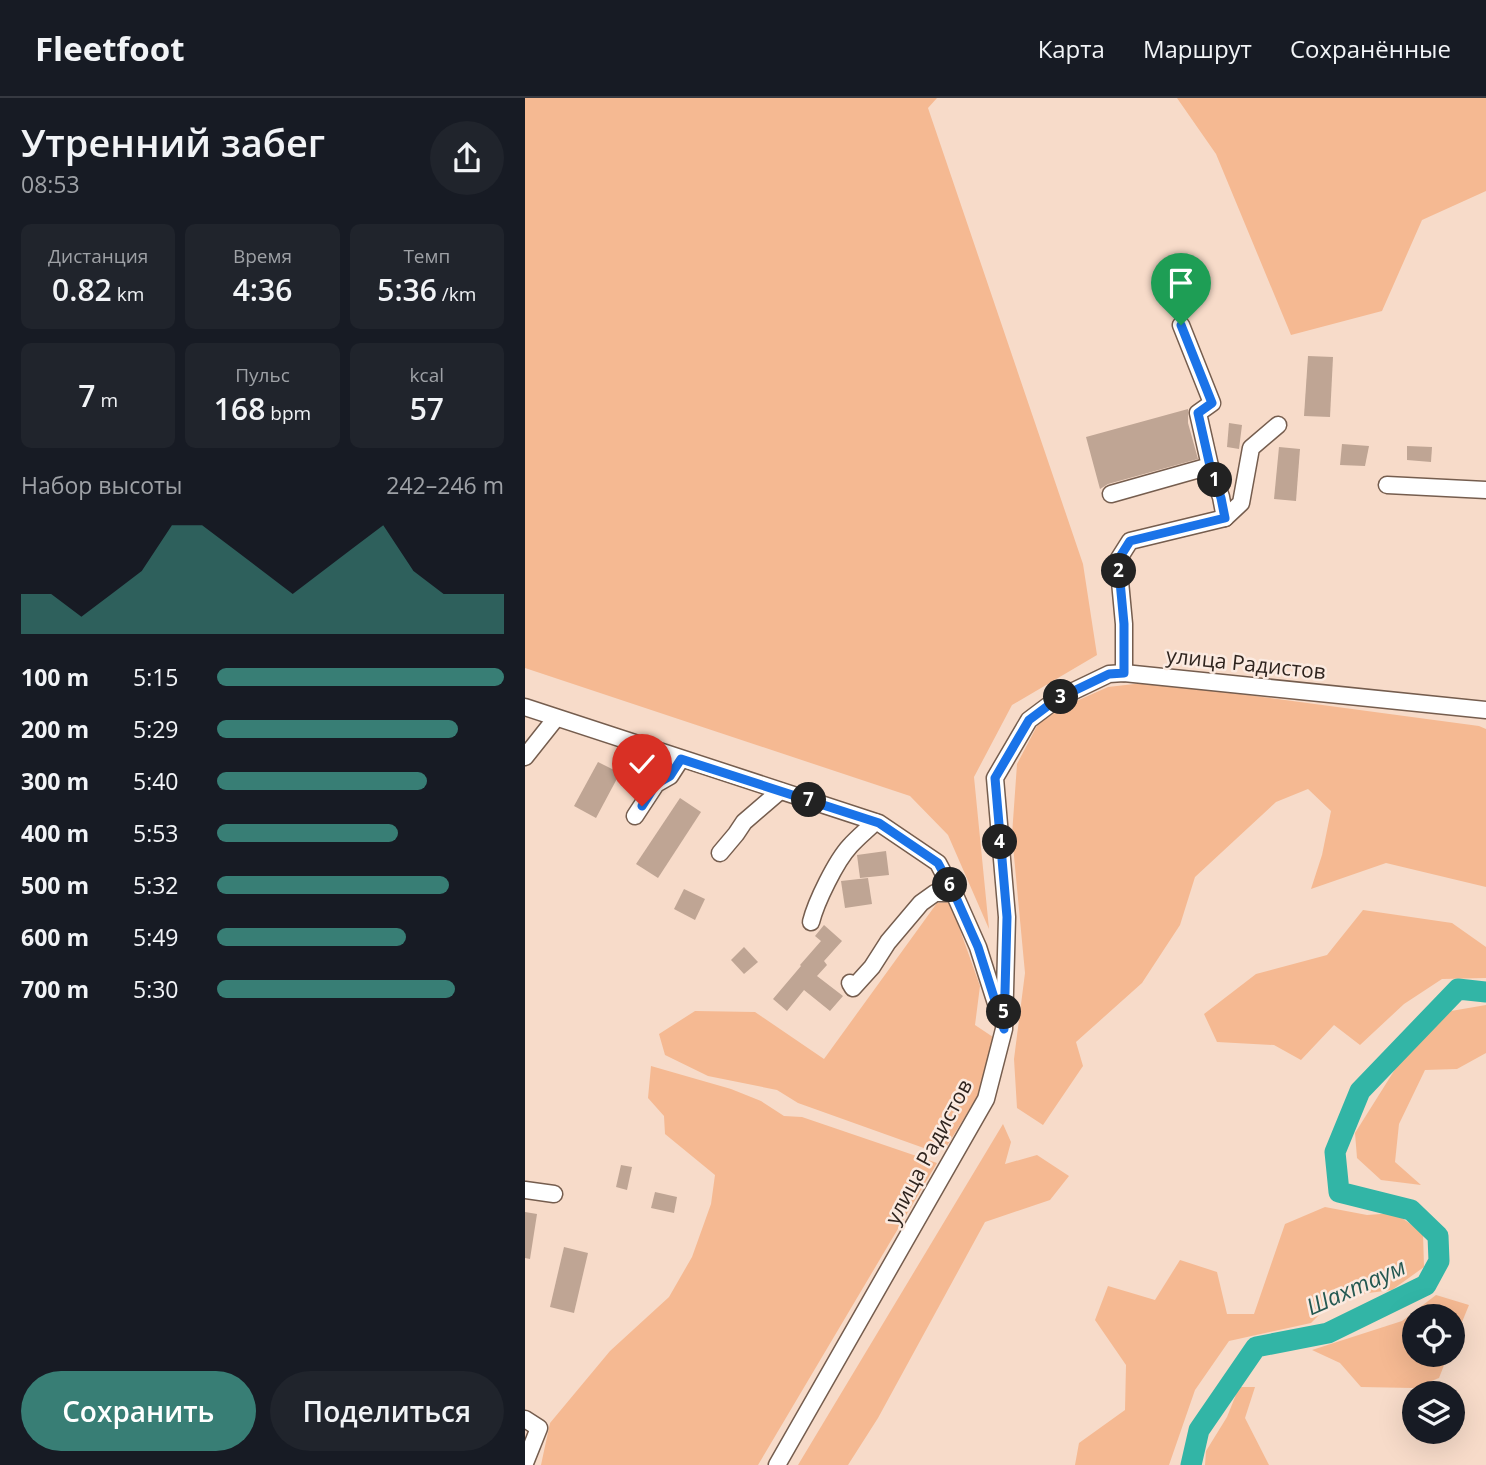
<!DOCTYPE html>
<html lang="ru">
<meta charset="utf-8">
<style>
body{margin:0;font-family:"Open Sans",sans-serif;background:#20242c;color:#f1f3f6;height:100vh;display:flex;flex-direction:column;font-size:26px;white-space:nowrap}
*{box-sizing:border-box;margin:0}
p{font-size:23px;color:#9ea1a6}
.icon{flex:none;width:38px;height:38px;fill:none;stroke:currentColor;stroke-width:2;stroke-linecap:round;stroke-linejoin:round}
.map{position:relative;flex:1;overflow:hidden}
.side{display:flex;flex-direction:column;background:#171b24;width:525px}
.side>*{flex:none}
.tools{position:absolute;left:877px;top:1206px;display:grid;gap:14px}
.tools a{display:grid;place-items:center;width:63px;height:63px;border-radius:50%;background:#171b24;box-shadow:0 7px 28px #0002;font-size:35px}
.pin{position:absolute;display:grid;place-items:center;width:60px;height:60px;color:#fff;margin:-72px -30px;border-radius:50% 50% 50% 0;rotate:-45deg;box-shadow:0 0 7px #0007}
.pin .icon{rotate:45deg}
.km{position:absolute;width:35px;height:35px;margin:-18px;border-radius:50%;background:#222;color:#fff;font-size:19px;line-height:35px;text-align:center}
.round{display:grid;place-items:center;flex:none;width:74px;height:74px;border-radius:37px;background:#20242c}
.summary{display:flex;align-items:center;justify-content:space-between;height:119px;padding:0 21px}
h1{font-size:38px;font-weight:600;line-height:52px}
.metrics{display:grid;grid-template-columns:repeat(3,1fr);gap:10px;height:119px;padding:7px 21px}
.metrics div{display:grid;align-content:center;border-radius:10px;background:#20242c;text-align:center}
.metrics b{font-size:30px;font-weight:600}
.metrics small{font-size:19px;font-weight:400}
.metrics p{font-size:19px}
.chart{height:196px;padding:14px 21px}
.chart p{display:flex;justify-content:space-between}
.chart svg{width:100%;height:126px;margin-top:7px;fill:#387e75;opacity:.7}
.primary-button{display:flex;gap:14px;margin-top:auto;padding:14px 21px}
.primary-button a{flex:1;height:80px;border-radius:42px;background:#387e75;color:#fff;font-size:28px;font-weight:600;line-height:80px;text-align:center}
.primary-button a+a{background:#20242c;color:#f1f3f6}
ul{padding:0 21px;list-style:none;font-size:23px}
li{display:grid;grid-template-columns:112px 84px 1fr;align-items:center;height:52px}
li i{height:18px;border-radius:9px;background:#387e75}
header{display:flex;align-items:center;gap:42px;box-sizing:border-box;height:98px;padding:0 35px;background:#171b24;border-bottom:2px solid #363941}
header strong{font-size:33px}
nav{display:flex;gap:38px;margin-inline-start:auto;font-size:24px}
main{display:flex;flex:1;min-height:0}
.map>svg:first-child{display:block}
.green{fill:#f5b992}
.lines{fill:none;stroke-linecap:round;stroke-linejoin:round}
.river{stroke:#32b5a6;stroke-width:21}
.building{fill:#bfa594}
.minor-casing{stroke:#755d4e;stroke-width:19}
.minor{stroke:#fff;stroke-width:16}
.route-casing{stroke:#fff;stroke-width:14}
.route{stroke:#1a73e8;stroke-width:9}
.labels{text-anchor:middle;stroke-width:5;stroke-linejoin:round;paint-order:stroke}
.street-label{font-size:21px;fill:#2f241e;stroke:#fbeae0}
.water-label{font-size:23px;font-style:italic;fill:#245851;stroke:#fbeae0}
</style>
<header>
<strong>Fleetfoot</strong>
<nav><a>Карта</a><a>Маршрут</a><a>Сохранённые</a></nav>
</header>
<main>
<section class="side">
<div class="summary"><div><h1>Утренний забег</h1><p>08:53</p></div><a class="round"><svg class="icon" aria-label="share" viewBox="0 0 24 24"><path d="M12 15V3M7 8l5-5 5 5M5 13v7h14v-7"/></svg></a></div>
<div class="metrics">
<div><p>Дистанция</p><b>0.82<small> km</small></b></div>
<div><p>Время</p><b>4:36</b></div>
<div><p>Темп</p><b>5:36<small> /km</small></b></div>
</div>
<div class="metrics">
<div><b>7<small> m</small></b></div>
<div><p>Пульс</p><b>168<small> bpm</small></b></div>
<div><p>kcal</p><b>57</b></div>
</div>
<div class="chart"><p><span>Набор высоты</span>242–246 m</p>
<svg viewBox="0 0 160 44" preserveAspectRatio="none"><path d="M0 44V30L10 30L20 38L30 30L40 22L50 6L60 6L70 14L80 22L90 30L100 22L110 14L120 6L130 22L140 30L150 30L160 30V44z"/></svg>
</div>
<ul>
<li><b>100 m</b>5:15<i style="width:100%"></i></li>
<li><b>200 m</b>5:29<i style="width:84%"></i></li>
<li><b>300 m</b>5:40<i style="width:73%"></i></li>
<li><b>400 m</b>5:53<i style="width:63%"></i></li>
<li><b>500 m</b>5:32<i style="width:81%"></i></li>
<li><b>600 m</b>5:49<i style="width:66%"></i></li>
<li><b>700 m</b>5:30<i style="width:83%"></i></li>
</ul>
<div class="primary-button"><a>Сохранить</a><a>Поделиться</a></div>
</section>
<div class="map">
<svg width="961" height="1367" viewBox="0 0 961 1367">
<rect width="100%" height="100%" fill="#f7dbc9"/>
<!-- green -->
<g class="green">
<path d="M0 0H412L403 10 558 466 572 557 487 607 449 679 464 831 423 737 385 698 0 570Z"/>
<path d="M652 0H961V93L897 122 857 213 766 237 691 56Z"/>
<path d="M627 584 954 628 961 631V789L861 765 786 791 797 757 806 713 783 691 751 704 670 779 655 827 617 885 551 944 558 968 518 1027 492 1010 489 961 500 875 487 737 492 666 513 626 538 609 583 589Z"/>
<path d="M425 804 455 888 450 927 468 939 455 994 422 1048 410 1054 273 1005 252 992 183 978 140 957 134 936 170 913 230 914 299 961 412 805Z"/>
<path d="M838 812 927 825 961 849V880L917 881 879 906 835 947 809 927 776 962 749 947 692 944 679 916 731 876 802 857Z"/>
<path d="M961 907V955L932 971 900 972 874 1026 870 1064 896 1087 856 1082 832 1060 830 1035 874 965 926 913Z"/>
<path d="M126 968 206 991 236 1003 259 1018 277 1019 412 1065 233 1367H16L25 1325 85 1253 144 1199 167 1159 186 1106 190 1077 140 1036 139 1018 123 1000Z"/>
<path d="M478 1026 486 1044 480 1066 512 1057 544 1078 525 1102 460 1124 353 1320 323 1367H273Z"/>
<path d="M800 1109 842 1117 870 1115 898 1135 899 1169 867 1192 812 1199 786 1225 704 1243 670 1292 644 1367H550L554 1345 600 1312 601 1267 570 1222 583 1188 630 1202 655 1162 692 1174 702 1216H729L760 1126Z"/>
<path d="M911 1197 944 1207 928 1246V1218H889V1256L923 1257 914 1280 889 1290 836 1289 815 1265 787 1252 877 1223Z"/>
<path d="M714 1289H730L720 1320 744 1367H680L681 1353 702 1319Z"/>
</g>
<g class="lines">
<!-- river -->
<path class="river" d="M666 1367 674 1332 731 1249 803 1235 901 1187 914 1163 913 1138 886 1112 814 1094 810 1054 835 993 933 891 961 894"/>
</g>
<!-- building -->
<g class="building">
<path d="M783 258 808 259 805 319 779 318Z"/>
<path d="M663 311V325L673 361 583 386 575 391 561 339Z"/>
<path d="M704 325 717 327 714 351 702 349Z"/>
<path d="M817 346 844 348 840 368 815 367Z"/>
<path d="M882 348 907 349 906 364 882 362Z"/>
<path d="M754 349 775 351 771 403 749 401Z"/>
<path d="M73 664 95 675 71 720 49 708Z"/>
<path d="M155 700 176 714 133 780 111 766Z"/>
<path d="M361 753 364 777 335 780 332 757Z"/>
<path d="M343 780 347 806 320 810 316 783Z"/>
<path d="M159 791 180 801 170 822 149 811Z"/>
<path d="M299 827 317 843 299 863 302 867 292 878 318 898 305 913 279 892 262 913 248 901 276 868 275 867 296 843 290 838Z"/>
<path d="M219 849 233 864 219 876 206 862Z"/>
<path d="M96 1067 107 1069 102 1092 91 1089Z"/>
<path d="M130 1094 152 1099 149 1115 126 1110Z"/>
<path d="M0 1114 12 1116 5 1161 0 1160Z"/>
<path d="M39 1149 63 1155 49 1215 25 1209Z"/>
</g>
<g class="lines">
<defs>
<g id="minor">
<path d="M656 227 687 305 673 315 685 368 696 399 700 420"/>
<path d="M862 387 961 392"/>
<path d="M586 396 685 368"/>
<path d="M599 575V526L593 462 605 443 700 420 716 405 726 350 753 327"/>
<path d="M0 609 354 725 413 765 429 795 453 849 475 918"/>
<path d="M0 659 31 620"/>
<path d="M110 718 131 686 145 678 156 661"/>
<path d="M195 755 211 736 219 724 255 693"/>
<path d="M286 824C291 804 311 763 325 748 333 739 342 732 350 724"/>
<path d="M325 885 328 890 347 869 363 844 396 805 410 795H429"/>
<path d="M0 1092 29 1096"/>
<path d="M0 1321 14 1330 0 1365"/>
<path d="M252 1367 461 1001 479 931 482 819 470 680 504 622 532 601 584 576 599 575 961 612"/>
</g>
</defs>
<!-- minor casing -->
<use href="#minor" class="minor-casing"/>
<!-- minor -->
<use href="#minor" class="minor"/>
</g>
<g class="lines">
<defs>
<path id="route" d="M117 708 131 686 145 678 156 661 354 725 413 765 429 795 453 849 479 931 482 819 470 680 504 622 532 601 584 576 599 575V526L593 462 605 443 700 420 696 400 685 368 673 315 687 305 656 227"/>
</defs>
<!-- route casing -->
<use href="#route" class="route-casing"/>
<!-- route -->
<use href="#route" class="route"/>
</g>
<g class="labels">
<!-- street labels -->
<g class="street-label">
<text transform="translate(721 566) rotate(6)" y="7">улица Радистов</text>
<text transform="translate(404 1054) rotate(-62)" y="7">улица Радистов</text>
</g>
<!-- water labels -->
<g class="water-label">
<text transform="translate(831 1189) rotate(-24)" y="8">Шахтаум</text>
</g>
</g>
</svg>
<div class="tools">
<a><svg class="icon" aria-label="locate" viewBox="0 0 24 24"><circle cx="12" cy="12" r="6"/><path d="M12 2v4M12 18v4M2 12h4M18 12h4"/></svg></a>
<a><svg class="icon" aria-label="layers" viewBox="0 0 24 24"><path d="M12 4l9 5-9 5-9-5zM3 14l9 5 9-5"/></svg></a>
</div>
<div class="pin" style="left:656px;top:227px;background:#1e9e55"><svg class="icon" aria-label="arrive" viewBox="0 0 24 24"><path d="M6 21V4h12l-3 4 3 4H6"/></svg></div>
<div class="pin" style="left:117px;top:708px;background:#d93025"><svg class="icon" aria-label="check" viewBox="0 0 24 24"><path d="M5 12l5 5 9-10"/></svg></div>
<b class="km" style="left:690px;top:382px">1</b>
<b class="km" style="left:594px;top:473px">2</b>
<b class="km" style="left:536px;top:599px">3</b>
<b class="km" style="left:475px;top:744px">4</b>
<b class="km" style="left:479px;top:914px">5</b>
<b class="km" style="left:425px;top:787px">6</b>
<b class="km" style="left:284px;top:702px">7</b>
</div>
</main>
